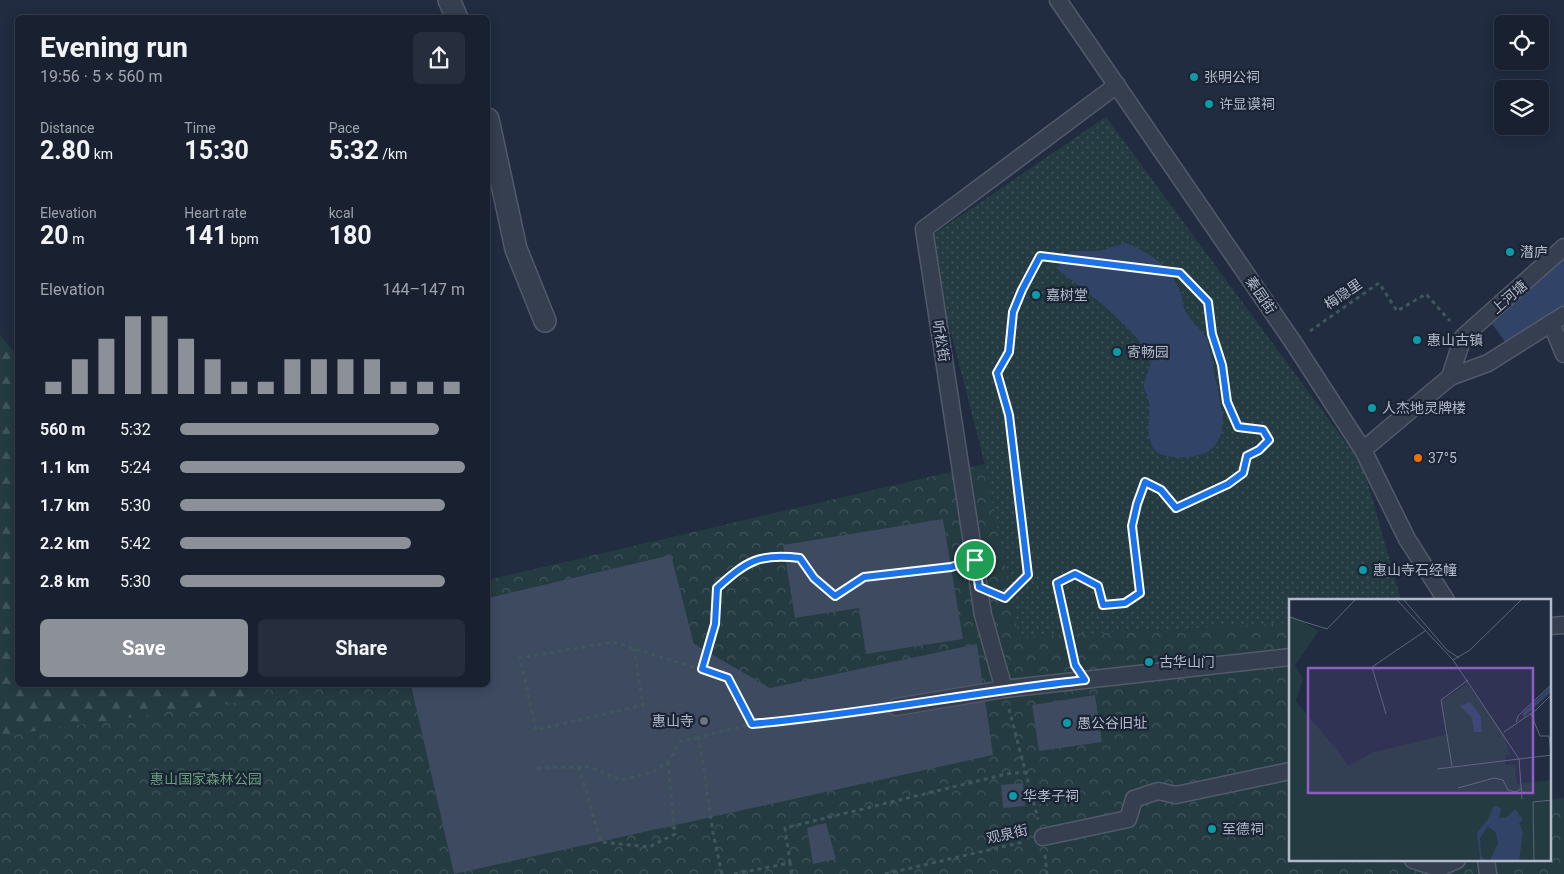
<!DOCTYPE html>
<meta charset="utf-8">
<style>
body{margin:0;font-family:Roboto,"Noto Sans SC",sans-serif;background:#262e3d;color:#f1f3f6;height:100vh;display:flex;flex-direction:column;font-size:19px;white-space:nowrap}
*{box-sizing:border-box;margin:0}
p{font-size:16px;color:#9fa3ab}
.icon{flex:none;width:28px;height:28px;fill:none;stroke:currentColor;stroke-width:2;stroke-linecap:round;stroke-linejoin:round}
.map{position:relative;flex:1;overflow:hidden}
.details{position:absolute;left:15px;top:15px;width:475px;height:672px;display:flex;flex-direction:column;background:#192131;border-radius:8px;box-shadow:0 2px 12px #0003,0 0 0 1px #373e4d}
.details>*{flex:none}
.tools{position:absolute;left:1494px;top:15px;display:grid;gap:10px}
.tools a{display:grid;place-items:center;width:55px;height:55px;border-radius:8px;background:#192131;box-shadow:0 2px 12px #0003,0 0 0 1px #373e4d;font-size:25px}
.pin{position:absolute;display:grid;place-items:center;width:42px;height:42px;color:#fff;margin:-21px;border:2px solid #fff;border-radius:50%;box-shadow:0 1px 5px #0007}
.round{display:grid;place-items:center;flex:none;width:52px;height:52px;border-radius:8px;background:#262e3d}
.overview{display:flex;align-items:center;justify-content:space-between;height:85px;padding:0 25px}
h1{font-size:28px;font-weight:700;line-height:38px}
.stats{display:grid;grid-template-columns:repeat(3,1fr);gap:8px;height:85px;padding:5px 25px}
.stats div{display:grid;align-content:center}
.stats b{font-size:25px;font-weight:700}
.stats small{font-size:14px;font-weight:400}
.stats p{font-size:14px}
.chart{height:140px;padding:10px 25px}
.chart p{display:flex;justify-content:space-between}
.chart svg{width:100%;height:90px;margin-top:5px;stroke:#8c9099;stroke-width:6}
.action{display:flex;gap:10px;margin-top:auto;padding:10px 25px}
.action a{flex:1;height:58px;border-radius:8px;background:#8c9099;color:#fff;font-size:20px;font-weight:700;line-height:58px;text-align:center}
.action a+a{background:#262e3d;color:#f1f3f6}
ul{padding:0 25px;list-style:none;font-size:16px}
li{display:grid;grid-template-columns:80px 60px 1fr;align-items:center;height:38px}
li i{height:12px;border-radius:6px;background:#8c9099}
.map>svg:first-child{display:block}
.forest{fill:url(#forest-firs)}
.park{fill:url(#park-crowns)}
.garden{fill:url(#garden-dots)}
.water{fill:#314468}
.building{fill:#3d4a60}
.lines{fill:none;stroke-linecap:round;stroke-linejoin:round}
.pedestrian-casing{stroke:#515a6b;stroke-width:19}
.minor-casing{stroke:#515a6b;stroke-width:24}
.path{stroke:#3f575b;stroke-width:3;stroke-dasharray:4 4;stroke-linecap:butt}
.pedestrian{stroke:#363f50;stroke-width:16}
.minor{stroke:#363f50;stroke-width:21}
.route-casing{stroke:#fff;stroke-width:10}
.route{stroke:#1a73e8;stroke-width:6}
.culture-dot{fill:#0f9aa8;stroke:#1b2435;stroke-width:2}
.food-dot{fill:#e8710a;stroke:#1b2435;stroke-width:2}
.worship-dot{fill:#6b7280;stroke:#1b2435;stroke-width:2}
.labels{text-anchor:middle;stroke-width:4.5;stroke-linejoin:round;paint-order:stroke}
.poi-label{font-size:14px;fill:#b2bacb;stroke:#1b2435;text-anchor:start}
.street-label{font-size:14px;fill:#b2bacb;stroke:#1b2435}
.park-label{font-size:14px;fill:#669f78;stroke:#1b2435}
.inset-road{fill:none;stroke:#5b6578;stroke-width:1}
.view{fill:#8e5ec3;fill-opacity:0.15;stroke:#8e5ec3;stroke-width:2.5}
.inset-edge{fill:none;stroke:#b2bacb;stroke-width:2.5}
</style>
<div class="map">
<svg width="1564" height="874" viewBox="0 0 1564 874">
<defs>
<pattern id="forest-firs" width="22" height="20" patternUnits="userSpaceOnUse" patternTransform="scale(1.25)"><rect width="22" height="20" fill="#243b41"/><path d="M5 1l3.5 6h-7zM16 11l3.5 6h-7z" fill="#41555b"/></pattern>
<pattern id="park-crowns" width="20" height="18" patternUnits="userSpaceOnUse" patternTransform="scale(1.25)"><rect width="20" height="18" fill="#243b41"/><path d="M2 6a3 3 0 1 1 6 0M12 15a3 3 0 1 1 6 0" fill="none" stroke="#41555b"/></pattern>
<pattern id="garden-dots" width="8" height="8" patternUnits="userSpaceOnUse" patternTransform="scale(1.25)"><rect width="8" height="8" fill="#243b41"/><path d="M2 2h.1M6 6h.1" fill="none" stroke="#41555b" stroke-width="1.8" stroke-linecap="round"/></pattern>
</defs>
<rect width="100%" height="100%" fill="#212c41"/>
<!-- forest -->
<path class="forest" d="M0 335 17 356 18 685H275L366 874H0Z"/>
<!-- park -->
<path class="park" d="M1106 117 1401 600H1290V860H1550V800L1564 798V874H0V736L252 700 279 685H488V580L985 464 927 239Z"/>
<!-- garden -->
<path class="garden" d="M1106 117 1363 466 1401 600H1290V623L1019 637 985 464 927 239Z"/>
<!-- water -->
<g class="water">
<path d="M1126 243C1149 253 1167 263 1178 287 1182 294 1182 303 1185 310 1190 321 1202 330 1208 341L1223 417C1223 429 1220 444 1209 451 1199 458 1164 461 1155 450 1143 436 1152 414 1148 397 1147 394 1144 390 1144 387 1143 378 1152 369 1150 361 1145 334 1081 287 1058 270L1061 258 1072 251H1099Z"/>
<path d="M1564 259V306L1540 326 1507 344 1492 324Z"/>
</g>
<!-- building -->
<g class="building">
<path d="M943 519 963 639 866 654 859 608 795 618 783 545Z"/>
<path d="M671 555 694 644 770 688 977 644 993 755 454 874 411 685H488V598Z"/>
<path d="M1095 695 1102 742 1039 751 1032 705Z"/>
<path d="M1023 783 1025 806 1003 808 1001 785Z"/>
<path d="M826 823 836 859 813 864 807 828Z"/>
</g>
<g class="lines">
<defs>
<g id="pedestrian">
<path d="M1058 0 1293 342 1363 450 1407 539 1446 600"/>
<path d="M1551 323 1564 354"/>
<path d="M1450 377 1463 337 1564 247"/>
<path d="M1363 450 1450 377 1488 363 1564 315"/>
<path d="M1550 626 1564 625"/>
<path d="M1004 689 983 615 924 229 1117 85"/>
<path d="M896 707 1004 689 1290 657"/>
<path d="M1043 837 1128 819 1134 799 1158 791 1176 795 1290 771"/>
<path d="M1413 860 1439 868 1457 860"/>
<path d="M1486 860 1488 874"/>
</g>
<g id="minor">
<path d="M449 0 457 18"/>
<path d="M488 119 516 249 545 321"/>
</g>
</defs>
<!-- pedestrian casing -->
<use href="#pedestrian" class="pedestrian-casing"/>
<!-- minor casing -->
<use href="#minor" class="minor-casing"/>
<!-- path -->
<g class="path">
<path d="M1310 331 1379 283 1397 311 1426 294 1450 321"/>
<path d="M1000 596 1005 598 1028 575 1009 415 997 373 1009 352 1013 312 1022 290 1040 256 1180 273 1208 302 1212 334 1222 365 1227 402 1238 427 1263 430 1269 440 1259 450 1247 456 1243 473 1228 484 1176 508 1161 490 1145 482C1127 527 1132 547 1140 593L1125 603 1103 605 1098 585 1075 574 1057 583 1074 662"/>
<path d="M634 648 643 705 536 730 520 658 613 642 728 678 752 724 826 718 878 709"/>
<path d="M702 669 715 624 717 588C747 561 759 553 800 558L814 578 835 596 864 577 955 566"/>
<path d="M1009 709 1038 819"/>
<path d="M579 767 601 842 649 847 675 834 668 762"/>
<path d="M537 768 590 767 621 780 651 773 668 762 680 742 699 737"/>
<path d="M1045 855 1047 874"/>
<path d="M790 863 785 828 1006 774 1025 772"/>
<path d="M722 874 713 833 699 737 752 724"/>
<path d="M734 874 790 863 792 874"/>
<path d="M885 874 1023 842"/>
</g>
<!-- pedestrian -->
<use href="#pedestrian" class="pedestrian"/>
<!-- minor -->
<use href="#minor" class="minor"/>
</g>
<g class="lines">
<defs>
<path id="route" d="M1040 256 1180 273 1208 302 1212 334 1222 365 1227 402 1238 427 1263 430 1269 440 1259 450 1247 456 1243 473 1228 484 1176 508 1161 490 1145 482 1137 504 1132 526 1140 593 1125 603 1103 605 1098 586 1075 574 1057 583 1075 665 1085 680C973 692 864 714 752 724L728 678 702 669 715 624 717 588C747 561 759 553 800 558L814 578 835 596 864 577 951 567 975 560 979 587 1005 598 1028 575 1009 415 997 373 1009 352 1013 312 1022 290Z"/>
</defs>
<!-- route casing -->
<use href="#route" class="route-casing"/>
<!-- route -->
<use href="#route" class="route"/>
</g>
<!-- markers -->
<g class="culture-dot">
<circle cx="1194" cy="77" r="5"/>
<circle cx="1209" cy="104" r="5"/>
<circle cx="1510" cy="252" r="5"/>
<circle cx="1036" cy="295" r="5"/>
<circle cx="1417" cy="340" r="5"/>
<circle cx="1117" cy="352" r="5"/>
<circle cx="1372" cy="408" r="5"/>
<circle cx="1363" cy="570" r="5"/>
<circle cx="1149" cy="662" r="5"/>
<circle cx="1067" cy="723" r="5"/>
<circle cx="1013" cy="796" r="5"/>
<circle cx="1212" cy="829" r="5"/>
</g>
<circle class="food-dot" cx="1418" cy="458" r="5"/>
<circle class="worship-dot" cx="704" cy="721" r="5"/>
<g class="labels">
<!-- poi labels -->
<g class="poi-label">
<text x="1204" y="82">张明公祠</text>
<text x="1219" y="109">许显谟祠</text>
<text x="1520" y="257">潜庐</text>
<text x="1046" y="300">嘉树堂</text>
<text x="1427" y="345">惠山古镇</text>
<text x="1127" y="357">寄畅园</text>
<text x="1382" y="413">人杰地灵牌楼</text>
<text x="1428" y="463">37°5</text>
<text x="1373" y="575">惠山寺石经幢</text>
<text x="1159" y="667">古华山门</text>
<text x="694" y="726" text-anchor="end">惠山寺</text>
<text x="1077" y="728">愚公谷旧址</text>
<text x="1023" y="801">华孝子祠</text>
<text x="1222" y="834">至德祠</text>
</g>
<!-- street labels -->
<g class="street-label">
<text transform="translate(1343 294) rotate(-34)" y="5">梅隐里</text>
<text transform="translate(1261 295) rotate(56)" y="5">秦园街</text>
<text transform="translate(1509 297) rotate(-41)" y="5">上河塘</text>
<text transform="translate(941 341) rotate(81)" y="5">听松街</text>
<text transform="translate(1007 834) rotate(-13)" y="5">观泉街</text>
</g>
<!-- park labels -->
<g class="park-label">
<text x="206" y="784">惠山国家森林公园</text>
</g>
</g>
<!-- overview -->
<g transform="translate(1289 599)">
<rect width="262" height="262" fill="#212c41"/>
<path d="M0 15 30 32 6 66 14 80 7 102 56 161 75 201 0 262Z" fill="#243b41"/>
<path d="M178 85 221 156 216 158V166H226L228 185 262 181V262H0V177L55 169 85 153 160 135Z" fill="#243b41"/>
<path d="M178 85 215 135 221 156 165 160 152 103Z" fill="#243b41"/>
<path d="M262 87V93L235 118 233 115ZM181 103 192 118 193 133H185L183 119 171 107ZM208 207 212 210 210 219H217L226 210 234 221 230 224 234 233 230 262H192L191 259 188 234 199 220 204 208ZM199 227 207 234 209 245 201 261 197 262 192 256 191 239Z" fill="#314468" fill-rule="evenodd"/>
<path class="inset-road" d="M108 1 164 61 181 51 232 1M115 1 158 51 170 59M0 18 38 30 66 1M164 61 230 160M97 115 83 68 136 32M242 115 251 137H260L262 156M227 123 229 117 263 85M215 133 247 111 263 95M230 160 233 200M163 167 152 101 179 81M148 170 263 156M169 189 205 179 214 181 219 191 226 193 232 190M245 262 244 203 263 201"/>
<path class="view" d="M19 69H244V194H19Z"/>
<rect width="262" height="262" class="inset-edge"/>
</g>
</svg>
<div class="tools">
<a><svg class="icon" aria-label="locate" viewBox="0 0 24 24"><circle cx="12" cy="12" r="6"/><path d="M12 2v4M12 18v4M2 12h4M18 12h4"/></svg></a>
<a><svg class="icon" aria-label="layers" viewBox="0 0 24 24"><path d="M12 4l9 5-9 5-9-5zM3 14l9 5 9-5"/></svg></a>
</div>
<div class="pin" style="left:975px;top:560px;background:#1e9e55"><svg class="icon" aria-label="arrive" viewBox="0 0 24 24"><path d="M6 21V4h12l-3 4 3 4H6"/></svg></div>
<section class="details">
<div class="overview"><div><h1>Evening run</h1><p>19:56 · 5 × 560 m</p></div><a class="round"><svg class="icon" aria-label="share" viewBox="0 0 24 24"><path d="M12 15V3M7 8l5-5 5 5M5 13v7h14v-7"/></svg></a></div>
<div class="stats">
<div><p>Distance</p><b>2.80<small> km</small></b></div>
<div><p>Time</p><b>15:30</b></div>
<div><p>Pace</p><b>5:32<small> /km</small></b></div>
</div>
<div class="stats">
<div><p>Elevation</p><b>20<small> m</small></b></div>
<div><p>Heart rate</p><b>141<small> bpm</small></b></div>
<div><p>kcal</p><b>180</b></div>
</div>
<div class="chart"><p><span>Elevation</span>144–147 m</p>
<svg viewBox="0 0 160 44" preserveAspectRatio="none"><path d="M5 44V38M15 44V27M25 44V17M35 44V6M45 44V6M55 44V17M65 44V27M75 44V38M85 44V38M95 44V27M105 44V27M115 44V27M125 44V27M135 44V38M145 44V38M155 44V38"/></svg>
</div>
<ul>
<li><b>560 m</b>5:32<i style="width:91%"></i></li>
<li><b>1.1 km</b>5:24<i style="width:100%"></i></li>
<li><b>1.7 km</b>5:30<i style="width:93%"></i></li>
<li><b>2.2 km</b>5:42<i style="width:81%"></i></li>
<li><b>2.8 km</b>5:30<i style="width:93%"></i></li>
</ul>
<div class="action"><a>Save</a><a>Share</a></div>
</section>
</div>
